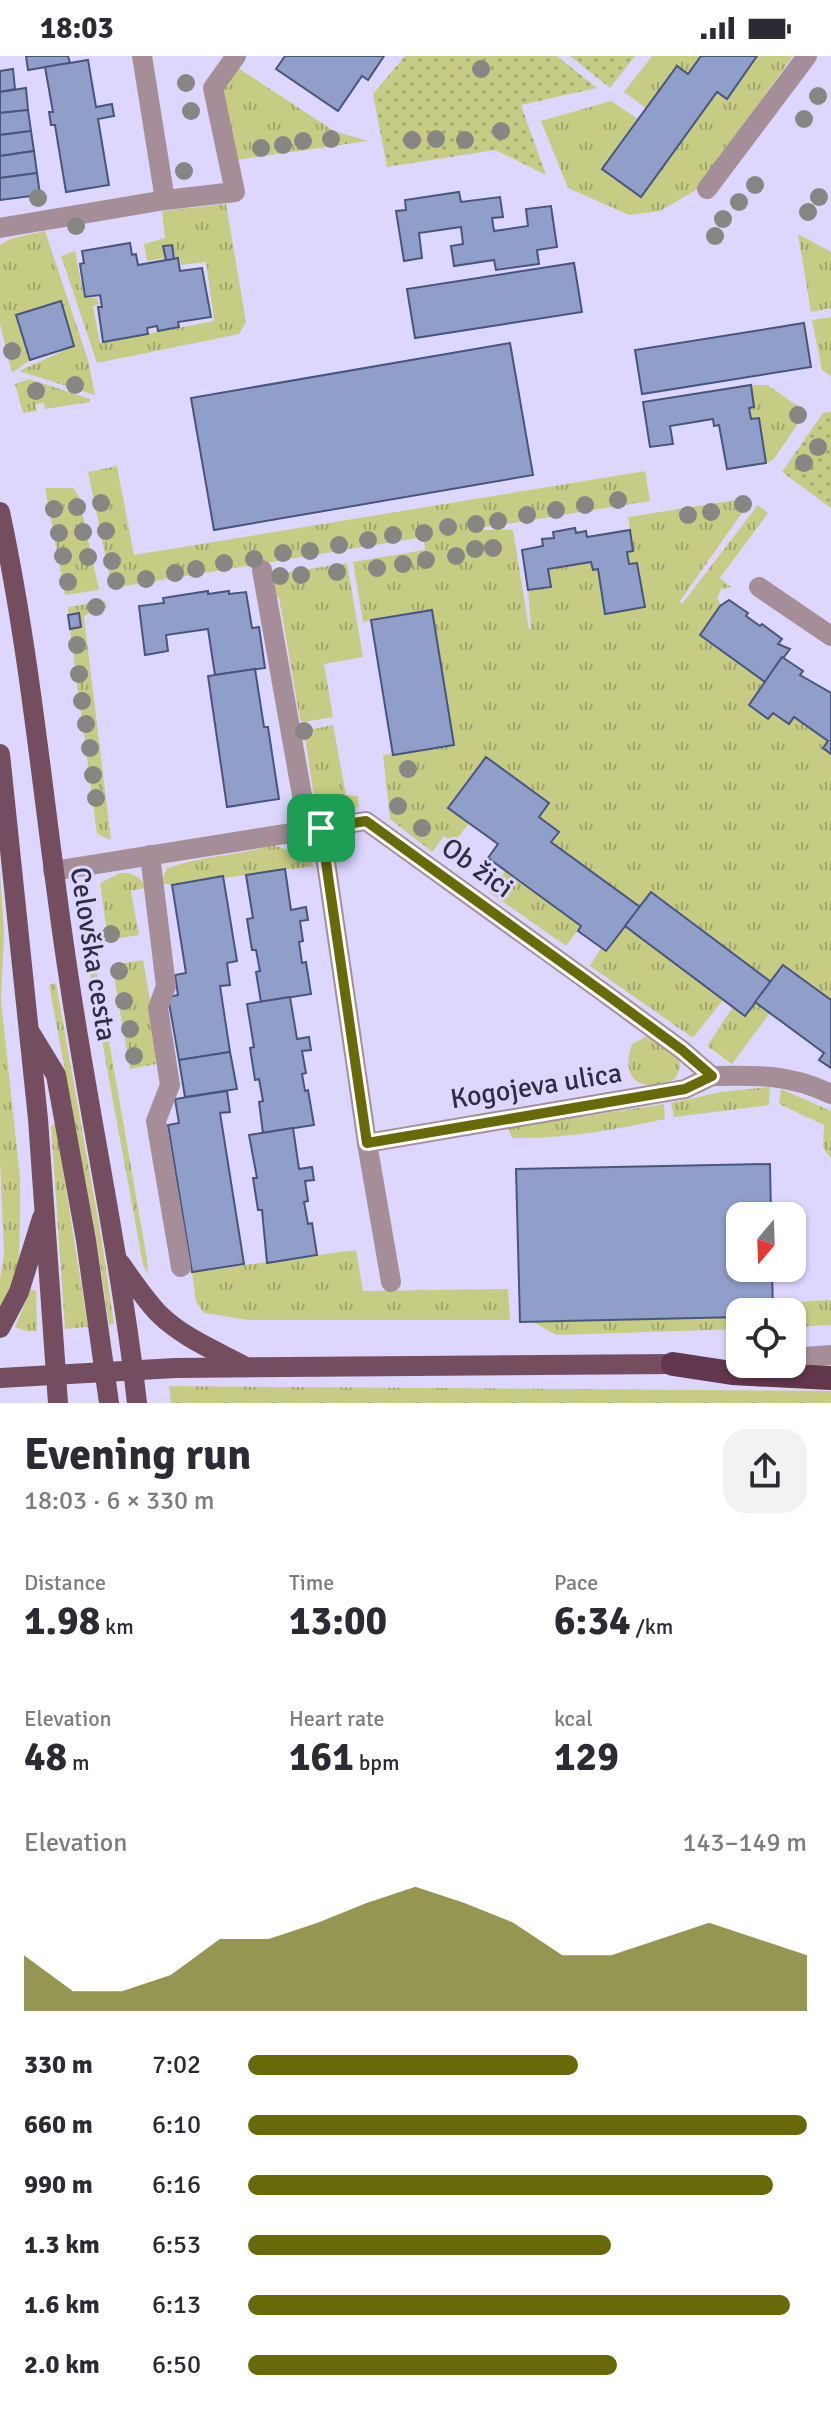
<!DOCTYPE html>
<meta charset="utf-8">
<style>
body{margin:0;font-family:Signika,sans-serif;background:#f2f2f3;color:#2b2b33;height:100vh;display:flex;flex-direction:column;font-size:30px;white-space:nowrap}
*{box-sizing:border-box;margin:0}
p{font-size:26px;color:#7c7c81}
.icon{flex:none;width:44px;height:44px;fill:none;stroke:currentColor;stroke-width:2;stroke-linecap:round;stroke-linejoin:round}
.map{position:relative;height:1347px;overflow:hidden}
.drawer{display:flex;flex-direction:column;background:#fff;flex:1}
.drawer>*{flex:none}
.needle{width:52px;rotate:199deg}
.fabs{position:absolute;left:726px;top:1146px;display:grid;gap:16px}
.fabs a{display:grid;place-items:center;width:80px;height:80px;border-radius:16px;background:#fff;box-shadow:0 2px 6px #0004;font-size:40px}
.pin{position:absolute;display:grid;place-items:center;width:68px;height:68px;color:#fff;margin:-34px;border-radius:16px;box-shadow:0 4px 12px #0006}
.round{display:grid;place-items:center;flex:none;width:84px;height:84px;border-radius:24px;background:#f2f2f3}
.head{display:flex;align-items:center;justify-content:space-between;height:136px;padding:0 24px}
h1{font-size:44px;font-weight:700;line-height:60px}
.metrics{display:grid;grid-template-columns:repeat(3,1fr);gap:12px;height:136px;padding:8px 24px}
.metrics div{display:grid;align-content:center}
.metrics b{font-size:40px;font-weight:700}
.metrics small{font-size:22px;font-weight:400}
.metrics p{font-size:22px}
.chart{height:224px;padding:16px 24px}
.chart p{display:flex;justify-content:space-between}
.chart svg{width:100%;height:144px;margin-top:8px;fill:#686a0a;opacity:.7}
ul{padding:0 24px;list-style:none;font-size:26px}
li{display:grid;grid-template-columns:128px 96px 1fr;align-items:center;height:60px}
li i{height:20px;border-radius:10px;background:#686a0a}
.status{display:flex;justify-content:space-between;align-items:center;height:56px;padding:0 40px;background:#fff;direction:ltr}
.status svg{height:22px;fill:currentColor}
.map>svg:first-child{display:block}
.grass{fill:url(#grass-tufts)}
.park{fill:url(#park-dots)}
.building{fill:#909eca;stroke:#4a557d;stroke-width:2}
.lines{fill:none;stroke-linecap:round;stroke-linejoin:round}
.minor{stroke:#a58e98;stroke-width:20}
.major{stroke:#744e5f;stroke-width:20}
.highway{stroke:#62374b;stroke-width:24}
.tree{fill:#888683}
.route-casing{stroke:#fff;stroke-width:16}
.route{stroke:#686a0a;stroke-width:10}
.labels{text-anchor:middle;stroke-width:6;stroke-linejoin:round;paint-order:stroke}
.street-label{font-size:28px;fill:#312e41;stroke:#ddd7ff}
</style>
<div class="status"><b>18:03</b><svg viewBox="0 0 49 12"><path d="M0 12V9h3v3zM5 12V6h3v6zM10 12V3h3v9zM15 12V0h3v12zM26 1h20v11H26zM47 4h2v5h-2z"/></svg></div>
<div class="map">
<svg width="831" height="1347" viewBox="0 0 831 1347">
<defs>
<pattern id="grass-tufts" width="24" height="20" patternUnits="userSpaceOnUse" patternTransform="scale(2)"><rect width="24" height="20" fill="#c7cc84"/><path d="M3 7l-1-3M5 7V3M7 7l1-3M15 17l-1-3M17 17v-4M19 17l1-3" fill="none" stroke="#a2a66e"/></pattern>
<pattern id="park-dots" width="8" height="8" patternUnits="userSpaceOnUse" patternTransform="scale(2)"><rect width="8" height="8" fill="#c7cc84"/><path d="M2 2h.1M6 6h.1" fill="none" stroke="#a2a66e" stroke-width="1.8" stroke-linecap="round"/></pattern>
</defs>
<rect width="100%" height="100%" fill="#ddd7ff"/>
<!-- grass -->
<g class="grass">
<path d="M652 0H701L688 18 676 10 646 52 624 36Z"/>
<path d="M757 0H793L696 134 660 155 629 159 568 132 541 65 611 45 638 63 602 113 641 141 717 36 727 42Z"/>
<path d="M235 10 334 75 368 85 236 104 218 32Z"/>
<path d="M226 148 246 266 239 278 97 307 61 200 75 195 84 242H97L99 248 93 250 100 287 214 265 206 206 181 209 180 202H175L172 188 163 190 165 202 147 205 144 188 165 182 162 155Z"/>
<path d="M45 175 88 304 95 339 19 315 74 290 60 245 16 259 30 304 12 317 0 268V189L10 183Z"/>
<path d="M798 178 831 196V252L811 256Z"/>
<path d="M831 261V320L822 314 812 264Z"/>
<path d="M29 323 90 343V346L45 353 44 347 36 348 37 355 23 357 15 328Z"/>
<path d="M751 329H768L806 356 774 403 766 407 759 363H751L749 352 754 350Z"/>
<path d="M117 410 134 499 645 415 650 445 468 474H513L529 573 531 572 528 534 551 531 548 513 591 506 593 514 598 513 605 557 644 551 638 507 629 508 627 496 633 494 628 461 749 442 751 444 680 545 682 548 758 449 768 457 720 522 731 531 721 533 717 542 765 626 749 649 773 657 789 668 794 661 828 685 823 692 831 698V944L783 909 771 926 651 836 640 851 551 786 559 776 539 761 549 746 486 701 449 752 469 767 454 787 444 780 432 796 390 763 383 699 454 688 432 554 363 566 353 506 425 494 424 481 112 532 88 416Z"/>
<path d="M45 432H73L79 441 99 534 65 539Z"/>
<path d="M347 507 363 601 324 608 333 661 304 666 300 664 279 541H273L271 519Z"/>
<path d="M105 545 107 552 92 554 84 561 111 784 97 778 70 573 81 571 79 557 68 559V551Z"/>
<path d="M333 669 346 739 358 740 359 750 351 754 330 755 314 741 304 675Z"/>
<path d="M274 789 304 800 314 810 172 829 161 827 167 812C202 800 239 799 274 789Z"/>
<path d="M0 814 4 877 1 945 20 1121V1162L19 1207 10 1237 0 1255V1223L4 1198 0 1104Z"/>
<path d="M505 815 581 870 566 890 489 836Z"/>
<path d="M120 817C132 817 141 819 145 832L131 835 139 879 108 884 100 827Z"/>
<path d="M85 848 147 1203 148 1219 143 1209C127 1118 109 1028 94 938 90 913 77 871 85 848Z"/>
<path d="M625 870 723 944 693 982 590 910 601 892 606 895Z"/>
<path d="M143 904 161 1007 130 1013 112 909Z"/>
<path d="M56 927 102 1186 114 1268 109 1269 97 1186 49 929Z"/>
<path d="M755 946 770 957 732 1008 707 990 733 951 745 960Z"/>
<path d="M649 979 679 1000 680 1012 675 1023C643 1038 619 1025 632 988Z"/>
<path d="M770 1031 769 1049 674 1061 671 1047 721 1036Z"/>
<path d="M781 1033 831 1055V1103L823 1091 824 1069 779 1048Z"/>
<path d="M664 1048 665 1063C614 1074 564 1083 512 1082L508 1072Z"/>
<path d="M54 1068 56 1070 88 1271 65 1273 51 1070Z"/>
<path d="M356 1194 363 1235 508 1233 510 1264H249L204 1257 196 1246 192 1216Z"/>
<path d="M31 1233 36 1235 37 1275H27L15 1271Z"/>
<path d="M831 1244V1269L792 1271V1256H773V1247Z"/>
<path d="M740 1261V1273L556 1279 533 1266Z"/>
<path d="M169 1330 831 1335V1347H171Z"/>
</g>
<!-- park -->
<g class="park">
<path d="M405 0H557L597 32 521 49 546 119 495 94 387 111 373 38Z"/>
<path d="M570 0H635L610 32Z"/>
<path d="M831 356V452L782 416 823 357Z"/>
</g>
<!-- building -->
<g class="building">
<path d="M26 0H68L70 7 28 14Z"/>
<path d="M285 0H384L368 24 362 20 338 55 276 13Z"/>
<path d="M701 0H757L727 43 717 36 641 141 602 113 677 10 688 18Z"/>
<path d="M88 4 96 51 112 48 114 60 98 63 109 129 66 136 55 69H51L49 56H53L45 11Z"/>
<path d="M13 13 15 33 0 36V15Z"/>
<path d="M26 32 28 54 0 57V36Z"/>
<path d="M28 54 31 75 0 79V57Z"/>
<path d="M31 75 34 95 0 100V79Z"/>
<path d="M34 95 37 117 0 122V100Z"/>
<path d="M37 117 40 139 0 144V122Z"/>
<path d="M459 136 461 146 500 141 503 161 492 162 494 175 528 170 526 153 551 150 557 191 537 194 539 208 496 214 494 204 454 210 451 190 463 188 461 171 419 177 422 202 404 205 396 155 406 154 405 144Z"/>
<path d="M130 187 132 199 136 198 138 209 178 202 180 215 202 212 211 261 178 266 179 271 158 275 157 270 147 272 148 278 103 286 98 251H102L100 239 85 241 80 208 84 207 82 195Z"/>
<path d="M172 189 174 203 166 204 163 190Z"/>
<path d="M574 207 582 256 415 282 407 233Z"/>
<path d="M61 245 74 290 30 304 16 259Z"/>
<path d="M804 267 811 311 642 338 635 294Z"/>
<path d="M510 287 533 419 214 474 191 342Z"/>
<path d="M751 329 754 351 749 352 751 363 759 362 766 407 727 413 719 369 714 370 713 363 670 370 673 388 650 391 643 346Z"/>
<path d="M575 472 576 477 586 475 587 481 630 474 633 495 627 496 629 508 637 507 645 551 605 558 598 513 593 514 591 506 548 513 551 531 528 534 522 494 543 490 542 483 554 482 553 476Z"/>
<path d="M208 535V538L229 535V538L246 536 252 572 259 571 265 612 215 619 208 573 166 579 168 595 145 599 139 550 164 547 163 542Z"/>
<path d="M729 544 748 557 746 560 760 570 762 568 782 583 778 588 790 593 765 626 700 579 720 550Z"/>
<path d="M432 554 454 689 393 699 371 564Z"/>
<path d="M79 557 81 571 70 573 68 559Z"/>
<path d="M782 601 803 615 800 619 831 637V698L823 692 828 685 794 661 789 668 773 657 768 663 749 649Z"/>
<path d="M255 613 264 671H268L279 743 227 751 208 620Z"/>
<path d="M486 701 549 747 539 761 559 776 551 786 640 851 606 895 578 875 581 870 488 802 498 788 448 752Z"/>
<path d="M285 813 291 854 306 851 308 864 300 865 303 885 299 886 302 907 306 906 311 938 261 946 256 916 260 915 256 894H252L247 863 253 862 246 819Z"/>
<path d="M223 820 237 905 227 907 230 929 220 930 230 996 179 1004 168 941 178 939 175 919 186 917 172 829Z"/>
<path d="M651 836 771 926 745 960 625 870Z"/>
<path d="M783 909 831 944V1012L819 1004 824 997 755 946Z"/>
<path d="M290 941 297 983 309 981 311 994 302 995 306 1017 302 1018 305 1035 308 1034 314 1069 263 1077 259 1046 263 1045 259 1023 255 1024 250 992 254 991 247 948Z"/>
<path d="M230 996 237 1033 185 1041 179 1004Z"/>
<path d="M227 1035 230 1056 220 1057 244 1208 192 1216 168 1069 179 1067 175 1043Z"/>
<path d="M293 1072 299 1113 312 1111 314 1124 305 1125 308 1145 304 1146 308 1168 312 1167 317 1199 267 1207 262 1154H258L253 1122H257L249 1079Z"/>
<path d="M770 1108 771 1160H740V1212H772L773 1256H740V1261L520 1266 516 1113Z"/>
</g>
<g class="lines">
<!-- minor -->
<g class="minor">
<path d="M142 0 165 144"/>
<path d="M707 133 807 0"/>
<path d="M0 172 165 144 235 136 213 32 236 0"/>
<path d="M262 514 308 773"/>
<path d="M759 531 831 580"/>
<path d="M321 772 367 1087 391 1226"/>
<path d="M150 799 166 930 158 952 170 1029 156 1065 181 1211"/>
<path d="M53 815 366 765 607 939 682 994 712 1020C757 1019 790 1018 831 1038"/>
<path d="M367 1087 685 1033 712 1020"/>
<path d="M792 1302 831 1299"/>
</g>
<!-- major -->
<g class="major">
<path d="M0 456C33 610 45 768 69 923 90 1065 121 1205 137 1347"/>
<path d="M0 698 38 1063 58 1347"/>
<path d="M31 978 56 1019 86 1184 109 1347"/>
<path d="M120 1207C132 1224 144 1242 158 1257 182 1281 214 1294 244 1310"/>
<path d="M0 1272 19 1236 42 1162"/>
<path d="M0 1322 175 1312 673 1308"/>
</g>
<!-- highway -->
<path class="highway" d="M673 1308 732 1317 831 1322"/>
</g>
<!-- trees -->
<g class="tree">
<circle cx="481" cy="13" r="9"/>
<circle cx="186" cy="27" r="9"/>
<circle cx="818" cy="40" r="9"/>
<circle cx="191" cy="55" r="9"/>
<circle cx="804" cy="63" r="9"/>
<circle cx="501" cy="75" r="9"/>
<circle cx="331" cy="83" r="9"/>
<circle cx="436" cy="83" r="9"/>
<circle cx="412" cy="84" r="9"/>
<circle cx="465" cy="84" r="9"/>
<circle cx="303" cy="85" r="9"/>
<circle cx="283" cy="89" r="9"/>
<circle cx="261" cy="92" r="9"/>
<circle cx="184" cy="115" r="9"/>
<circle cx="755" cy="129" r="9"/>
<circle cx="819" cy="141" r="9"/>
<circle cx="38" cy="142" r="9"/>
<circle cx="739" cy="146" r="9"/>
<circle cx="808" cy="156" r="9"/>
<circle cx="723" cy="163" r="9"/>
<circle cx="76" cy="170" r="9"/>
<circle cx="715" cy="180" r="9"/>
<circle cx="12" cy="295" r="9"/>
<circle cx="75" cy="329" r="9"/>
<circle cx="36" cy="335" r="9"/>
<circle cx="798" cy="359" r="9"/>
<circle cx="818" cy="391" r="9"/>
<circle cx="804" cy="407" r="9"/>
<circle cx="618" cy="444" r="9"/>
<circle cx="101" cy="447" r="9"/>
<circle cx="743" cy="448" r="9"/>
<circle cx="585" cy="449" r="9"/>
<circle cx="77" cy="451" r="9"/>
<circle cx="54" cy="453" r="9"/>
<circle cx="556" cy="454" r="9"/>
<circle cx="711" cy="456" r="9"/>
<circle cx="527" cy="459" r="9"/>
<circle cx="688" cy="459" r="9"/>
<circle cx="498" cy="465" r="9"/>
<circle cx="476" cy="468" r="9"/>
<circle cx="448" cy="471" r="9"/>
<circle cx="106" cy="475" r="9"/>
<circle cx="83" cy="476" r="9"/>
<circle cx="59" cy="477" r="9"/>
<circle cx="424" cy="477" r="9"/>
<circle cx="393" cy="479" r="9"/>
<circle cx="368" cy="484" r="9"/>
<circle cx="339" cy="489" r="9"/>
<circle cx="493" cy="492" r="9"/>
<circle cx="475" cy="493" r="9"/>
<circle cx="310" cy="495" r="9"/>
<circle cx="283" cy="497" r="9"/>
<circle cx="63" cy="500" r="9"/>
<circle cx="456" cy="500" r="9"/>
<circle cx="88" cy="501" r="9"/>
<circle cx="254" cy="503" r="9"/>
<circle cx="426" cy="504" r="9"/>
<circle cx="112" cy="505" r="9"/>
<circle cx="224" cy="507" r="9"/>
<circle cx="403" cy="508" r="9"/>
<circle cx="377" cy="512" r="9"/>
<circle cx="196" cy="513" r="9"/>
<circle cx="337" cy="516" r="9"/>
<circle cx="175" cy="517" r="9"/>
<circle cx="301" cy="519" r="9"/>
<circle cx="280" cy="520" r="9"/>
<circle cx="146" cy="523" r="9"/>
<circle cx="116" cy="525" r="9"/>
<circle cx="68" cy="526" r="9"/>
<circle cx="96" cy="551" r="9"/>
<circle cx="77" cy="589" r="9"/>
<circle cx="79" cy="618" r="9"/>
<circle cx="82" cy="645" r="9"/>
<circle cx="86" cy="668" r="9"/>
<circle cx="304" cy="675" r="9"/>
<circle cx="90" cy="692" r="9"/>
<circle cx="408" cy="713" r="9"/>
<circle cx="93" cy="719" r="9"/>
<circle cx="96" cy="742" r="9"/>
<circle cx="398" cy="750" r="9"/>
<circle cx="422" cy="772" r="9"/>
<circle cx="111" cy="878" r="9"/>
<circle cx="119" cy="915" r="9"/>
<circle cx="124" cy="945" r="9"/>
<circle cx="130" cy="973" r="9"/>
<circle cx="134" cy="1000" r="9"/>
</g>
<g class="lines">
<defs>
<path id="route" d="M366 765 607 939 682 994 712 1020 685 1033 367 1087 321 772Z"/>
</defs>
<!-- route casing -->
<use href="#route" class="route-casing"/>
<!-- route -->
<use href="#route" class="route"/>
</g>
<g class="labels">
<!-- street labels -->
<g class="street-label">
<text transform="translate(478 811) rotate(36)" y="10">Ob žici</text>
<text transform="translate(94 898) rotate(81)" y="10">Celovška cesta</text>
<text transform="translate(536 1029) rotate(-9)" y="10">Kogojeva ulica</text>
</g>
</g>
</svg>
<div class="fabs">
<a><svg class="needle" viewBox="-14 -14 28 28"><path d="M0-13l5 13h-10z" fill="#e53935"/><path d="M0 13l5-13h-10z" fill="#7c7c81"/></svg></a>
<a><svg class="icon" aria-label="locate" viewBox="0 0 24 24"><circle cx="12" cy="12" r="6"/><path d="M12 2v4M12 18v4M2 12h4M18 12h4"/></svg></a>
</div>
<div class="pin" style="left:321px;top:772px;background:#1e9e55"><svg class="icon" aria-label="arrive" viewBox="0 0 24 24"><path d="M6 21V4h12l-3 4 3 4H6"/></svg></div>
</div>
<section class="drawer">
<div class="head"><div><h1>Evening run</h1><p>18:03 · 6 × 330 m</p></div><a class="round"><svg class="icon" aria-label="share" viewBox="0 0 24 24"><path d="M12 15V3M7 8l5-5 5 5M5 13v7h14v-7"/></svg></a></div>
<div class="metrics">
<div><p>Distance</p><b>1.98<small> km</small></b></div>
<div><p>Time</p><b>13:00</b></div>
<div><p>Pace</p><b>6:34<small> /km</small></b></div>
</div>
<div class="metrics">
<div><p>Elevation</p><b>48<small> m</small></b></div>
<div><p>Heart rate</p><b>161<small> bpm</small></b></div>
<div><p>kcal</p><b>129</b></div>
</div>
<div class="chart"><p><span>Elevation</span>143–149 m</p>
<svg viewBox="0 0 160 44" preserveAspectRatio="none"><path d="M0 44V27L10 38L20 38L30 33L40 22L50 22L60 17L70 11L80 6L90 11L100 17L110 27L120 27L130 22L140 17L150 22L160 27V44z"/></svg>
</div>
<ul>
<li><b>330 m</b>7:02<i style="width:59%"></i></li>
<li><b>660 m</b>6:10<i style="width:100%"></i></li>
<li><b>990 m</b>6:16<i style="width:94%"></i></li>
<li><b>1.3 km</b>6:53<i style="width:65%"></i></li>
<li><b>1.6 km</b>6:13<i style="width:97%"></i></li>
<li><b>2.0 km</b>6:50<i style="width:66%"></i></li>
</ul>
</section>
